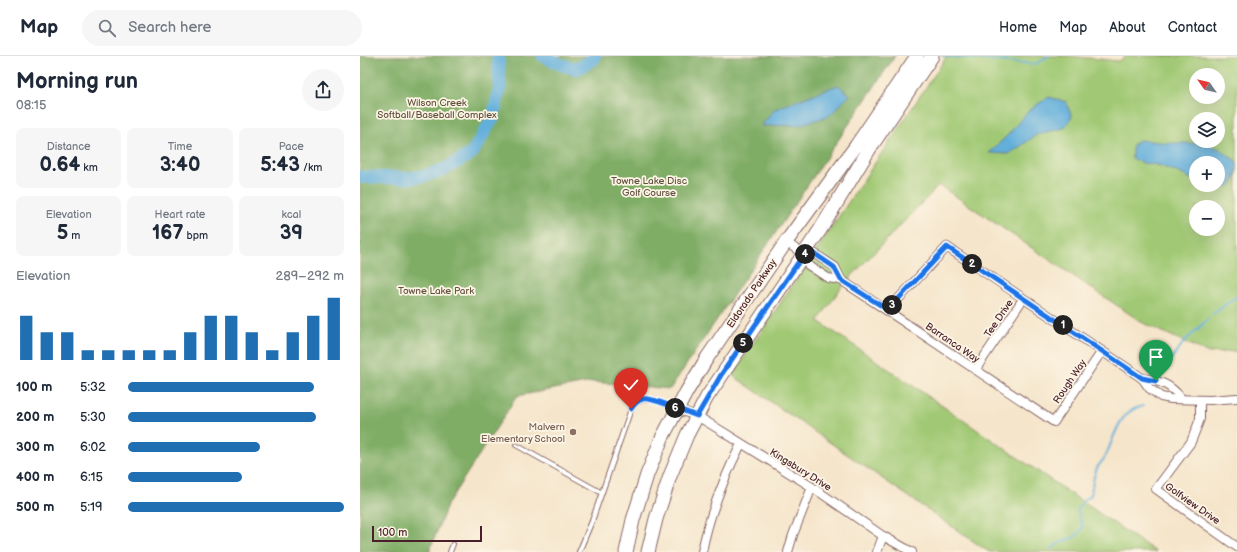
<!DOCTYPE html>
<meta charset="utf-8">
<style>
body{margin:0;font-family:"Balsamiq Sans",sans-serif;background:#f6f6f7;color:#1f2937;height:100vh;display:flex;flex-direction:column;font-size:15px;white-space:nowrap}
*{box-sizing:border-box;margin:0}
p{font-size:13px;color:#747a83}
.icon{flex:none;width:22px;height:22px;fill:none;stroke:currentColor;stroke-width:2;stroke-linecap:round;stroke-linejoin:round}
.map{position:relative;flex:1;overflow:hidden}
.drawer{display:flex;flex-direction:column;background:#fff;width:360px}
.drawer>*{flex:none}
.needle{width:26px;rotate:304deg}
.tools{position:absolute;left:829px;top:12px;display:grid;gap:8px}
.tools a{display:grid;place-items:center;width:36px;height:36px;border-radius:50%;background:#fff;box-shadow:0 4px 16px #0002;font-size:20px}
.scale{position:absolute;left:12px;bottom:10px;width:110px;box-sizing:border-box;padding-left:4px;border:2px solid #4a1f2b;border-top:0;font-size:11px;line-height:14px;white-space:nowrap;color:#4a1f2b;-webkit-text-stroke:3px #fcf5e5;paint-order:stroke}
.pin{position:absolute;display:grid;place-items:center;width:34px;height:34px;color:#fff;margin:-41px -17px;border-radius:50% 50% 50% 0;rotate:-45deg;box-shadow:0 0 4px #0007}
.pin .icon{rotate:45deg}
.km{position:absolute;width:20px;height:20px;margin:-10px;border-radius:50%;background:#222;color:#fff;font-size:11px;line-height:20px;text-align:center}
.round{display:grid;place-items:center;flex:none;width:42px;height:42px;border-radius:21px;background:#f6f6f7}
.overview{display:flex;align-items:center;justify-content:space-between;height:68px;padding:0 16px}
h1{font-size:22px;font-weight:600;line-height:30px}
.metrics{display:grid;grid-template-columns:repeat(3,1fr);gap:6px;height:68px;padding:4px 16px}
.metrics div{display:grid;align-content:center;border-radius:8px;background:#f6f6f7;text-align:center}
.metrics b{font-size:20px;font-weight:600}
.metrics small{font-size:11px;font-weight:400}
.metrics p{font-size:11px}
.chart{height:112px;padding:8px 16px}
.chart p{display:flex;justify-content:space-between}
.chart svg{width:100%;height:72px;margin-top:4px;stroke:#1f6fb2;stroke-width:6}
ul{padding:0 16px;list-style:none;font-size:13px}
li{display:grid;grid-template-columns:64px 48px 1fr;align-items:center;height:30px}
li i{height:10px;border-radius:5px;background:#1f6fb2}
header{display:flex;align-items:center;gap:24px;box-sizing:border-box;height:56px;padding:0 20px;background:#fff;border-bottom:1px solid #e0e1e3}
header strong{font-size:19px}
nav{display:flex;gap:22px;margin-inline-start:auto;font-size:14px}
.search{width:280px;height:36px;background:#f6f6f7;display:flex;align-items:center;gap:10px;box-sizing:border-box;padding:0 14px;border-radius:22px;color:#747a83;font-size:15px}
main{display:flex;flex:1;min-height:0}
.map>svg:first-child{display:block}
.green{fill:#a1c975;stroke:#767450;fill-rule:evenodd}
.forest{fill:#80ad66;stroke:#656648}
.water{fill:#62afdb;stroke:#566783}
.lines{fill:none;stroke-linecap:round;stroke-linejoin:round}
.stream{stroke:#62afdb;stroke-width:2}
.river{stroke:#62afdb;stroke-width:13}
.lane-casing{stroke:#866463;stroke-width:6}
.street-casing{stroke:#866463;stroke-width:10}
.primary-casing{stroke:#866463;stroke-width:15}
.lane{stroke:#fff;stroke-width:4}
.street{stroke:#fff;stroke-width:8}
.primary{stroke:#fff;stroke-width:13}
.route-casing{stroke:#fff;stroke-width:8}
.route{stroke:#1a73e8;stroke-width:5}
.education-dot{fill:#8d6e63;stroke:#fcf5e5;stroke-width:1.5}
.labels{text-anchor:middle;stroke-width:3.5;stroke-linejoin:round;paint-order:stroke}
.park-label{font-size:10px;fill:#645241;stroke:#fcf5e5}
.street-label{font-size:10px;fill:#4a1f2b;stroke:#fcf5e5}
.education-label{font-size:10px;fill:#785e54;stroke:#fcf5e5;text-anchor:end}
</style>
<header>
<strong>Map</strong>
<div class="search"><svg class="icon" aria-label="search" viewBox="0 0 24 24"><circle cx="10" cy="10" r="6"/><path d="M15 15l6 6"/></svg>Search here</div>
<nav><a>Home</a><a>Map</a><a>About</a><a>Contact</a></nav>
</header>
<main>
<section class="drawer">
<div class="overview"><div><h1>Morning run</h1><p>08:15</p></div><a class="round"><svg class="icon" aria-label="share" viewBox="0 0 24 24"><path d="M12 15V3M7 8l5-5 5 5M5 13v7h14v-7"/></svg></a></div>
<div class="metrics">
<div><p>Distance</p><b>0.64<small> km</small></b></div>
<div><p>Time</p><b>3:40</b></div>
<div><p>Pace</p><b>5:43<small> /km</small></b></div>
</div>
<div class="metrics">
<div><p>Elevation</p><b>5<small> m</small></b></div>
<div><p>Heart rate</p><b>167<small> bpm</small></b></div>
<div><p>kcal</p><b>39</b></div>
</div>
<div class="chart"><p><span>Elevation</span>289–292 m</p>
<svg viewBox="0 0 160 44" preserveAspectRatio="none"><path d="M5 44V17M15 44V27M25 44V27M35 44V38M45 44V38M55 44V38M65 44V38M75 44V38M85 44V27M95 44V17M105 44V17M115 44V27M125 44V38M135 44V27M145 44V17M155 44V6"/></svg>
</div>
<ul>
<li><b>100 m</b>5:32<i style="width:86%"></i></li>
<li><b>200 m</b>5:30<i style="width:87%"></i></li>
<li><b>300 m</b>6:02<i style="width:61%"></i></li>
<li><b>400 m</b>6:15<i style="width:53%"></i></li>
<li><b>500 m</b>5:19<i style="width:100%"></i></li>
</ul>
</section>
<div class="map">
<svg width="877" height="496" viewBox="0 0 877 496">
<rect width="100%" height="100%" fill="#fcf5e5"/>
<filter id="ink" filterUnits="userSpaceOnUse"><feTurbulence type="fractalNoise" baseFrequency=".025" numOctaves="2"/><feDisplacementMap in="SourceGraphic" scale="8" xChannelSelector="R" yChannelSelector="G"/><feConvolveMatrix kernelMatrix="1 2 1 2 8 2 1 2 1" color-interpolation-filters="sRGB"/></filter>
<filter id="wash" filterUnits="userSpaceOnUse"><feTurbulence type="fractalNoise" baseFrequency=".012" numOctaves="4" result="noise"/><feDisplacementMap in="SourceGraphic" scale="16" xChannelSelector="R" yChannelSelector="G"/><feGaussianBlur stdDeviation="0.9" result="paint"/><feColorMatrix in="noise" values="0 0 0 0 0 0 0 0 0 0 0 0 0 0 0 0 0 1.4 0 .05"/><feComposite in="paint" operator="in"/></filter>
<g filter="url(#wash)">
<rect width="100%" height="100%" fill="#f5e5ca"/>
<!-- green -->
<path class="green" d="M587 0H708L759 5 767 0H877V295L849 297 783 267 579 129 482 230 458 265 796 496H629L372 319ZM836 19H858V41H836ZM836 63H858V85H836ZM836 107H858V129H836ZM836 151H858V173H836Z"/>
<!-- forest -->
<path class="forest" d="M0 0H535L310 333 232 326 157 340 88 447 69 496H0Z"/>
<!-- water -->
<g class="water">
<path d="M478 29 490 39 469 60 439 69 401 70 415 53Z"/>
<path d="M689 41 706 46 712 61 704 72 678 78 649 98 629 97 647 80 669 54Z"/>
<path d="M780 84 808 87H829L848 89 860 93 877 106C877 114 877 129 866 131 861 133 852 130 846 130L845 129H858V107H836V125L817 116 798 109 783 107 772 102V95L773 88Z"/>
</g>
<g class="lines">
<!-- stream -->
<g class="stream">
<path d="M582 0 676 8 689 0"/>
<path d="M853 258 877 240"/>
<path d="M807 309 824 286 848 263"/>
<path d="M691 493C694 491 698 488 701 486 713 481 718 482 723 470 714 454 717 449 731 439 732 430 733 420 737 412 740 407 744 404 746 399 755 380 759 354 783 350"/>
</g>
<!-- river -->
<g class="river">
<path d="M183 0 202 9 217 13 234 3 235 0"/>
<path d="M0 121 48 122 65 120 87 112 112 97 133 62 140 31 138 0"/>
</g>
</g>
</g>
<g filter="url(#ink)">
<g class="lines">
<defs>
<g id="lane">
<path d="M156 389 242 437"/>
<path d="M90 496 93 488"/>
<path d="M219 496 232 465 271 353C282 335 301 347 316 353"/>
</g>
<g id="street">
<path d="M426 186 443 198H455L475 211 481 224"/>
<path d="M443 198 448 209 468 222 481 224 694 366 742 295"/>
<path d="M528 254 587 191 782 322C800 325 810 328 821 342"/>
<path d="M616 313 663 243"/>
<path d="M782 322 789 332 801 341 811 343 850 344 877 342"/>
<path d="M840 344V363L831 386 796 433 877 491"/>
<path d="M316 353 337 360 352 369 452 431 523 480 552 496"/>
<path d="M342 496C349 458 364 422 381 388"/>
<path d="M428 496 433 479 452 431"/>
<path d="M517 496 523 480"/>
</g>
<g id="primary">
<path d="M266 496 273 464 287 419 302 382 327 335 347 302 426 186 496 90 557 0"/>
<path d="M288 496 296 463 310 420 327 379 347 341 460 174 510 92 572 0"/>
</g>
</defs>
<!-- lane casing -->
<use href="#lane" class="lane-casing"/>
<!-- street casing -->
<use href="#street" class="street-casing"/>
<!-- primary casing -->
<use href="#primary" class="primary-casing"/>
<!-- lane -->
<use href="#lane" class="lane"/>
<!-- street -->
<use href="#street" class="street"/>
<!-- primary -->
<use href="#primary" class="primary"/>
</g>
</g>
<g class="lines" filter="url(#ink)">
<defs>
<path id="route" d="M271 353C274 348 277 344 283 343 293 341 325 356 337 360L361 319 444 198H455L474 211 481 224 528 254 587 191 782 322 796 325"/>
</defs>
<!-- route casing -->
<use href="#route" class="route-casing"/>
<!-- route -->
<use href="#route" class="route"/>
</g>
<!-- markers -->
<circle class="education-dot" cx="213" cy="376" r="4"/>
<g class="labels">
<!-- park labels -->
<g class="park-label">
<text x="77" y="50">Wilson Creek<tspan x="77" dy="12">Softball/Baseball Complex</tspan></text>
<text x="289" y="128">Towne Lake Disc<tspan x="289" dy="12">Golf Course</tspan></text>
<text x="76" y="238">Towne Lake Park</text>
</g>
<!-- street labels -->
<g class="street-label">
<text transform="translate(391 237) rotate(-56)" y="4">Eldorado Parkway</text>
<text transform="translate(638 262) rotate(-56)" y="4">Tee Drive</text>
<text transform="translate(593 286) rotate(34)" y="4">Barranca Way</text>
<text transform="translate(709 325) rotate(-56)" y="4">Rough Way</text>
<text transform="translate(441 413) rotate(32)" y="4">Kingsbury Drive</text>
<text transform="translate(833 447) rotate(35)" y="4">Golfview Drive</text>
</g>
<!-- education labels -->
<g class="education-label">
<text x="205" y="374">Malvern<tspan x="205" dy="12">Elementary School</tspan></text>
</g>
</g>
</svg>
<div class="tools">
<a><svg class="needle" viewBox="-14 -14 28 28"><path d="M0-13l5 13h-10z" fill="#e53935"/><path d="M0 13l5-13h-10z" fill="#747a83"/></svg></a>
<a><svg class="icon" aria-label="layers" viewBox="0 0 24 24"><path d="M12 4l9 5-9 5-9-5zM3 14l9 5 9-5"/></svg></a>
<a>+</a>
<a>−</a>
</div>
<div class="scale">100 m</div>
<div class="pin" style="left:796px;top:325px;background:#1e9e55"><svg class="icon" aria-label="arrive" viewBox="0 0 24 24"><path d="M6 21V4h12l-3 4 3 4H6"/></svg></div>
<div class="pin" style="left:271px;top:353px;background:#d93025"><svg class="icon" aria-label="check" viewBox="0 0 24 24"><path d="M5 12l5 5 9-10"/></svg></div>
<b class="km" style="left:703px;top:269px">1</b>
<b class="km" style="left:612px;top:208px">2</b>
<b class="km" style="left:532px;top:249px">3</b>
<b class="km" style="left:445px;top:198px">4</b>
<b class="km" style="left:383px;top:287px">5</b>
<b class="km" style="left:315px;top:352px">6</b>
</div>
</main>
